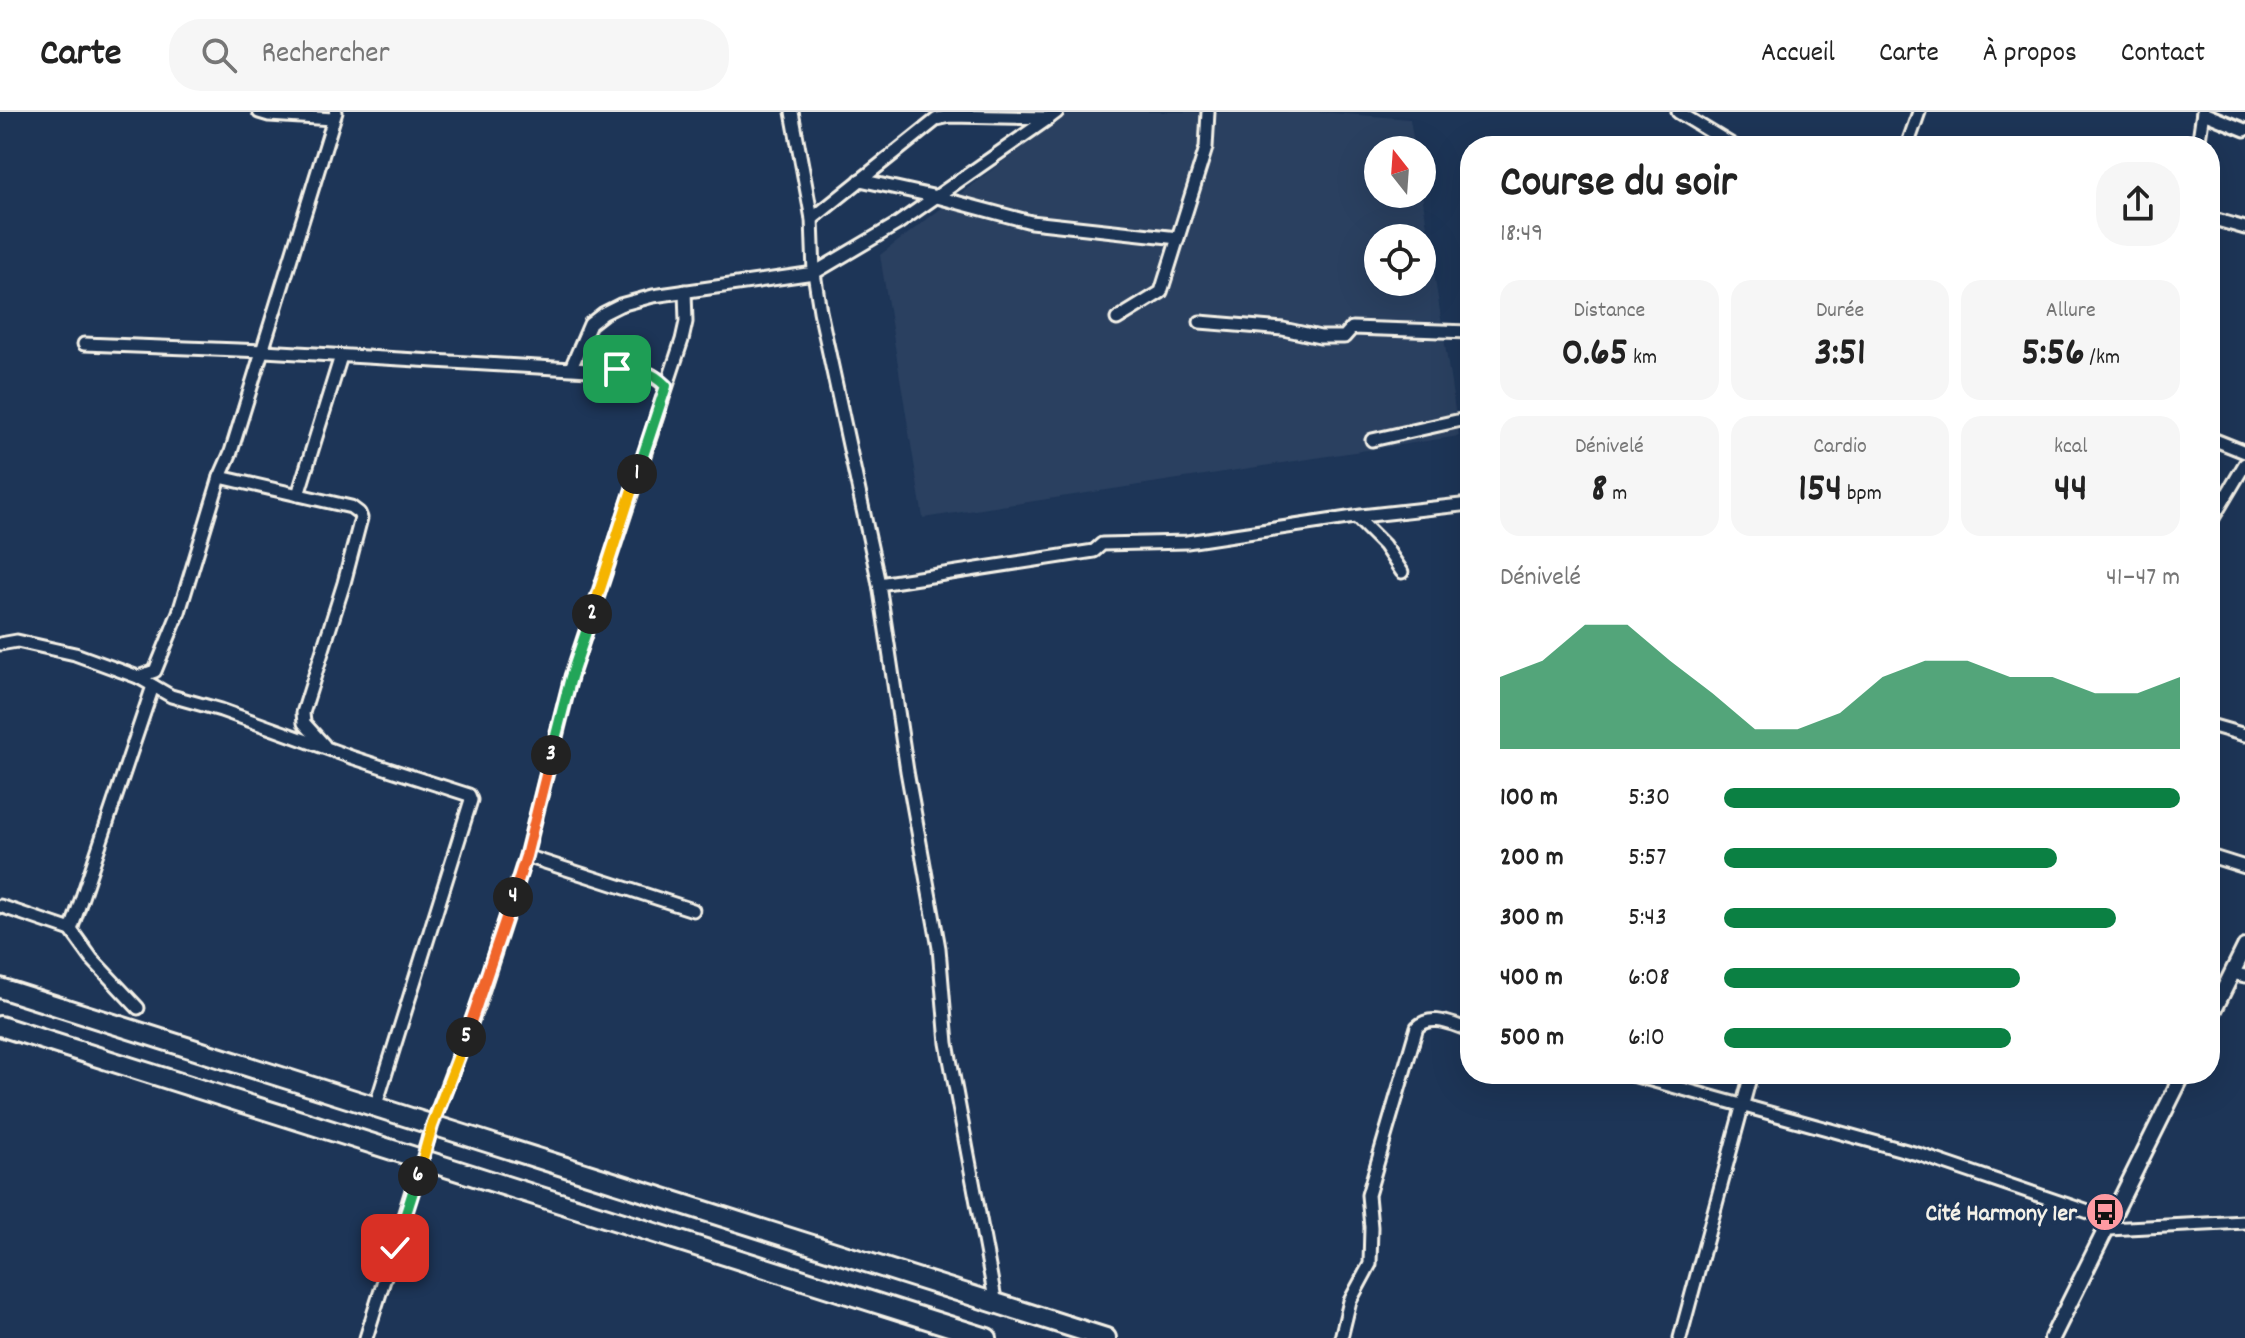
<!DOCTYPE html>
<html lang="fr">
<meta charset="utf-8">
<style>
body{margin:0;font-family:Dekko,sans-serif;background:#f6f6f6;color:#222;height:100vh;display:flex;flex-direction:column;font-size:30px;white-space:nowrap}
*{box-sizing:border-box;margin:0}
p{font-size:26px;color:#767676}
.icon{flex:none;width:44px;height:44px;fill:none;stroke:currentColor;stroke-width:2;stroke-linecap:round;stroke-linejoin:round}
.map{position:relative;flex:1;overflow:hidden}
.sheet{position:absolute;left:1460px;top:24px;width:760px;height:948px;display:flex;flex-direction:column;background:#fff;border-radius:32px;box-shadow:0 8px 32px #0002}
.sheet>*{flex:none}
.needle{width:52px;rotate:343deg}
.tools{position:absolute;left:1364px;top:24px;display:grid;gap:16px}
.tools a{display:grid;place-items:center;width:72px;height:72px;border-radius:50%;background:#fff;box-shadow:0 8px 32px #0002;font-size:40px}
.pin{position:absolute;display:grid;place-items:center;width:68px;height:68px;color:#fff;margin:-34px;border-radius:16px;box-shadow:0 4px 12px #0006}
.km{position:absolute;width:40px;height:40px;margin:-20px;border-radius:50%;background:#222;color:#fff;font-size:22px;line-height:40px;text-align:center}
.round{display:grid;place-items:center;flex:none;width:84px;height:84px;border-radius:32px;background:#f6f6f6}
.head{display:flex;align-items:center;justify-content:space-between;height:136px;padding:0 40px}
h1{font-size:44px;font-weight:700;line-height:60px}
.stats{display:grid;grid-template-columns:repeat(3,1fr);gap:12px;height:136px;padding:8px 40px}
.stats div{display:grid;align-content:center;border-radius:20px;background:#f6f6f6;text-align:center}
.stats b{font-size:40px;font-weight:700}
.stats small{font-size:22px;font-weight:400}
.stats p{font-size:22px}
.chart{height:224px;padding:16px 40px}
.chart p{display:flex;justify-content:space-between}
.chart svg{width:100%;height:144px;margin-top:8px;fill:#0b8043;opacity:.7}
ul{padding:0 40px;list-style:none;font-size:26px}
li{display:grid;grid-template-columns:128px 96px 1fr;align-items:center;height:60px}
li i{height:20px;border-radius:10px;background:#0b8043}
header{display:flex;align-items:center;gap:48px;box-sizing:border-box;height:112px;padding:0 40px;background:#fff;border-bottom:2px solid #e0e0e0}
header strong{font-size:38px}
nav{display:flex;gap:44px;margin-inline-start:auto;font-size:28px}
.search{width:560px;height:72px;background:#f6f6f6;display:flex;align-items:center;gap:20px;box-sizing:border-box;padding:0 28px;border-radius:32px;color:#767676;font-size:30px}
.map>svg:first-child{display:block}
.built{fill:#2a4060;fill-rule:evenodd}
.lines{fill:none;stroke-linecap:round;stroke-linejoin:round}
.minor-casing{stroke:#f4f1e8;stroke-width:17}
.tertiary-casing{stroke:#f4f1e8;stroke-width:20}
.trunk-casing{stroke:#f4f1e8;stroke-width:24}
.minor{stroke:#1d3557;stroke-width:11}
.tertiary{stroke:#1d3557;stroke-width:14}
.trunk{stroke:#1d3557;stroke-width:18}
.split-1-casing{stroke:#fff;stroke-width:16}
.split-2-casing{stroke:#fff;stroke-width:16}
.split-3-casing{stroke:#fff;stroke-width:16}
.split-4-casing{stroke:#fff;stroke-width:16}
.split-5-casing{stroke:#fff;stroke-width:16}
.split-6-casing{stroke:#fff;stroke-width:16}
.split-7-casing{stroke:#fff;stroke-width:16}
.split-1{stroke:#22a559;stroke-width:10}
.split-2{stroke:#f5b400;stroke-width:10}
.split-3{stroke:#22a559;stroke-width:10}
.split-4{stroke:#f0652b;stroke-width:10}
.split-5{stroke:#f0652b;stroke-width:10}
.split-6{stroke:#f5b400;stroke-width:10}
.split-7{stroke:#22a559;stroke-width:10}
.labels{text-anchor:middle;stroke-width:8;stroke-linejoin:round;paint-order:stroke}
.poi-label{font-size:24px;font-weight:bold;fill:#f4f1e8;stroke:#1d3557;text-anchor:end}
</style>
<header>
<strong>Carte</strong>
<div class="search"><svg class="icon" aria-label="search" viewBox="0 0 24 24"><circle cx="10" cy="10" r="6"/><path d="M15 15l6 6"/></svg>Rechercher</div>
<nav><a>Accueil</a><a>Carte</a><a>À propos</a><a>Contact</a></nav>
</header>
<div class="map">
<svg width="2245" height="1226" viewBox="0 0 2245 1226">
<rect width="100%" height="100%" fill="#1d3557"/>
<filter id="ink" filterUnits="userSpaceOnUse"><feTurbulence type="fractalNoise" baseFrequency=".0125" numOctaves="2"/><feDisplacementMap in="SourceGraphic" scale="16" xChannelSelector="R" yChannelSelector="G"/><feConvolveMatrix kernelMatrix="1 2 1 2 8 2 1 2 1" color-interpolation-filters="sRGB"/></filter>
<g filter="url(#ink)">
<!-- built -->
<path class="built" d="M1068 0H1320L1410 7 1415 38H1378V82H1422L1459 324 923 406 880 143ZM1378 126H1422V170H1378Z"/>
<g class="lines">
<defs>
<g id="minor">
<path d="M259 0 269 3 333 7"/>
<path d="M792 0 812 107 814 161 820 199 879 472 907 659 939 836 947 931 996 1192"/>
<path d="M1678 0 1734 34"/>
<path d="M2203 1 2245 18"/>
<path d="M1907 34 1919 0"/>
<path d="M2198 34 2203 0"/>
<path d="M860 68 937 85 1031 110 1178 126"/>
<path d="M2210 106 2245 116"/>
<path d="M812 107 937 7 950 4 1049 6 1057 0"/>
<path d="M1117 207 1161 180 1206 36 1208 0"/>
<path d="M1200 210 1283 217 1320 225H1344L1352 216 1470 220"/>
<path d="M84 232 264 239 589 258C619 257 644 252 666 274"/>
<path d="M571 256 590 212 604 201 620 193 653 184 814 161 897 112 1049 6"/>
<path d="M2210 326 2245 340"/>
<path d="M1372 328 1470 306"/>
<path d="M220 365 351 395 359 401 361 406 344 471 303 601 304 611 324 633"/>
<path d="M298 383 341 244"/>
<path d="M1356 405 1384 433 1402 460"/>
<path d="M2210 411 2245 352"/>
<path d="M879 472 1094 439 1102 432 1187 430 1361 404 1470 392"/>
<path d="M0 532 17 529 75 542 138 565 171 584 221 598 351 645 469 683 471 688 375 996"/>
<path d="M138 565 155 559 179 500 220 365 231 340 336 0"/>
<path d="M2210 613 2245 623"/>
<path d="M526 744 693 798"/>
<path d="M2210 744 2245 755"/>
<path d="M0 794 71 818 92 847 138 896"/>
<path d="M71 818 153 574"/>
<path d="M2232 861 2245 864"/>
<path d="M1629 962 1921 1043 2112 1108"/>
<path d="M2108 1117 2245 1110"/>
<path d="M366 1226 432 1014 480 887 526 744 571 565 682 228 686 210 685 179"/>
<path d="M1341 1226 1350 1189 1370 1152 1371 1115 1368 1083 1417 915C1432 901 1453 913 1470 918"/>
<path d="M1680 1226 1751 962"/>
</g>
<g id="tertiary">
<path d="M2210 906 2245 835"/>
<path d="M2052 1226 2183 962"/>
</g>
<g id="trunk">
<path d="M0 876 1106 1226"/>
<path d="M0 914 987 1226"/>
</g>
</defs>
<!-- minor casing -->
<use href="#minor" class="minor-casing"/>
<!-- tertiary casing -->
<use href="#tertiary" class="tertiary-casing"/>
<!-- trunk casing -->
<use href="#trunk" class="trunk-casing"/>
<!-- minor -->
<use href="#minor" class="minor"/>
<!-- tertiary -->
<use href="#tertiary" class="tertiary"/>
<!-- trunk -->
<use href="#trunk" class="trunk"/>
</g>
</g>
<g class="lines" filter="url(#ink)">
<defs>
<path id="split-1" d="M617 257C638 256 651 259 666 274L637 362"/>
<path id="split-2" d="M592 502 637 362"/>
<path id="split-3" d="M551 643 571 565 592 502"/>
<path id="split-4" d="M513 785 526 744 551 643"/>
<path id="split-5" d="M466 925 513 785"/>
<path id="split-6" d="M418 1064 432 1014 466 925"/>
<path id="split-7" d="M395 1136 418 1064"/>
</defs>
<!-- split-1 casing -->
<use href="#split-1" class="split-1-casing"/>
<!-- split-2 casing -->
<use href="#split-2" class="split-2-casing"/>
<!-- split-3 casing -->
<use href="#split-3" class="split-3-casing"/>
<!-- split-4 casing -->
<use href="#split-4" class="split-4-casing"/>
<!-- split-5 casing -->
<use href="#split-5" class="split-5-casing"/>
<!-- split-6 casing -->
<use href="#split-6" class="split-6-casing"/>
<!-- split-7 casing -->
<use href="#split-7" class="split-7-casing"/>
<!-- split-1 -->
<use href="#split-1" class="split-1"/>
<!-- split-2 -->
<use href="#split-2" class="split-2"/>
<!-- split-3 -->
<use href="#split-3" class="split-3"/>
<!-- split-4 -->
<use href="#split-4" class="split-4"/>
<!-- split-5 -->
<use href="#split-5" class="split-5"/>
<!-- split-6 -->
<use href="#split-6" class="split-6"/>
<!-- split-7 -->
<use href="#split-7" class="split-7"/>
</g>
<!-- icons -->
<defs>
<symbol id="bus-disc" viewBox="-11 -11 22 22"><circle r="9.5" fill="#ff9aa2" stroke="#1d3557"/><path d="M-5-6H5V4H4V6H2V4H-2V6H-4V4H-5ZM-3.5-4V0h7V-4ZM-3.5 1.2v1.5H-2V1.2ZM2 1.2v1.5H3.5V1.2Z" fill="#111"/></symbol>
</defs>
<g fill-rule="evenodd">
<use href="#bus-disc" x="2083" y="1078" width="44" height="44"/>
</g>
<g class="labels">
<!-- poi labels -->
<g class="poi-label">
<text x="2077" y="1108">Cité Harmony 1er</text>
</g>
</g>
</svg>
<div class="tools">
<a><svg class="needle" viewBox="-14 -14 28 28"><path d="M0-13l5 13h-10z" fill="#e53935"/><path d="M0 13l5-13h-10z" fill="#767676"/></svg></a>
<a><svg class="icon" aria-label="locate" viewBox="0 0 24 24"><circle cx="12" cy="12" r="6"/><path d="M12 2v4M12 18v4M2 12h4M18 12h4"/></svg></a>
</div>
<div class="pin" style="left:617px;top:257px;background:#1e9e55"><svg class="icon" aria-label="arrive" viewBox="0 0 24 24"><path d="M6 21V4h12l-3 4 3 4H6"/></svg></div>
<div class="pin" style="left:395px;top:1136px;background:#d93025"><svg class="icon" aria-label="check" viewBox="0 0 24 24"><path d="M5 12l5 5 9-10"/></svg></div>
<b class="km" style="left:637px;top:362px">1</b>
<b class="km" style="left:592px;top:502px">2</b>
<b class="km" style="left:551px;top:643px">3</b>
<b class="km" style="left:513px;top:785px">4</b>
<b class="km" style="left:466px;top:925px">5</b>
<b class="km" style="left:418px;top:1064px">6</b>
<section class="sheet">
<div class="head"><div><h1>Course du soir</h1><p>18:49</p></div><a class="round"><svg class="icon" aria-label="share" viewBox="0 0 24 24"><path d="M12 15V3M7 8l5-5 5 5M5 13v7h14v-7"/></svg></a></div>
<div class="stats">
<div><p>Distance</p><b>0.65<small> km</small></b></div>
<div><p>Durée</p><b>3:51</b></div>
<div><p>Allure</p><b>5:56<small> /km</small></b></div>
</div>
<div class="stats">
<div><p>Dénivelé</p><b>8<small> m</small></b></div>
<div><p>Cardio</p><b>154<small> bpm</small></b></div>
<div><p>kcal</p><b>44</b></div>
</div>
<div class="chart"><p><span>Dénivelé</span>41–47 m</p>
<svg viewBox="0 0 160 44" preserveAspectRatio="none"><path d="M0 44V22L10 17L20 6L30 6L40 17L50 27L60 38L70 38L80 33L90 22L100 17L110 17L120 22L130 22L140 27L150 27L160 22V44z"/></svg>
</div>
<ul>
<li><b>100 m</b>5:30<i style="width:100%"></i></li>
<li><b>200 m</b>5:57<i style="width:73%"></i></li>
<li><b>300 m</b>5:43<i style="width:86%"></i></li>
<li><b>400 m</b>6:08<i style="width:65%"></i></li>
<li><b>500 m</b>6:10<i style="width:63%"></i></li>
</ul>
</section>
</div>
